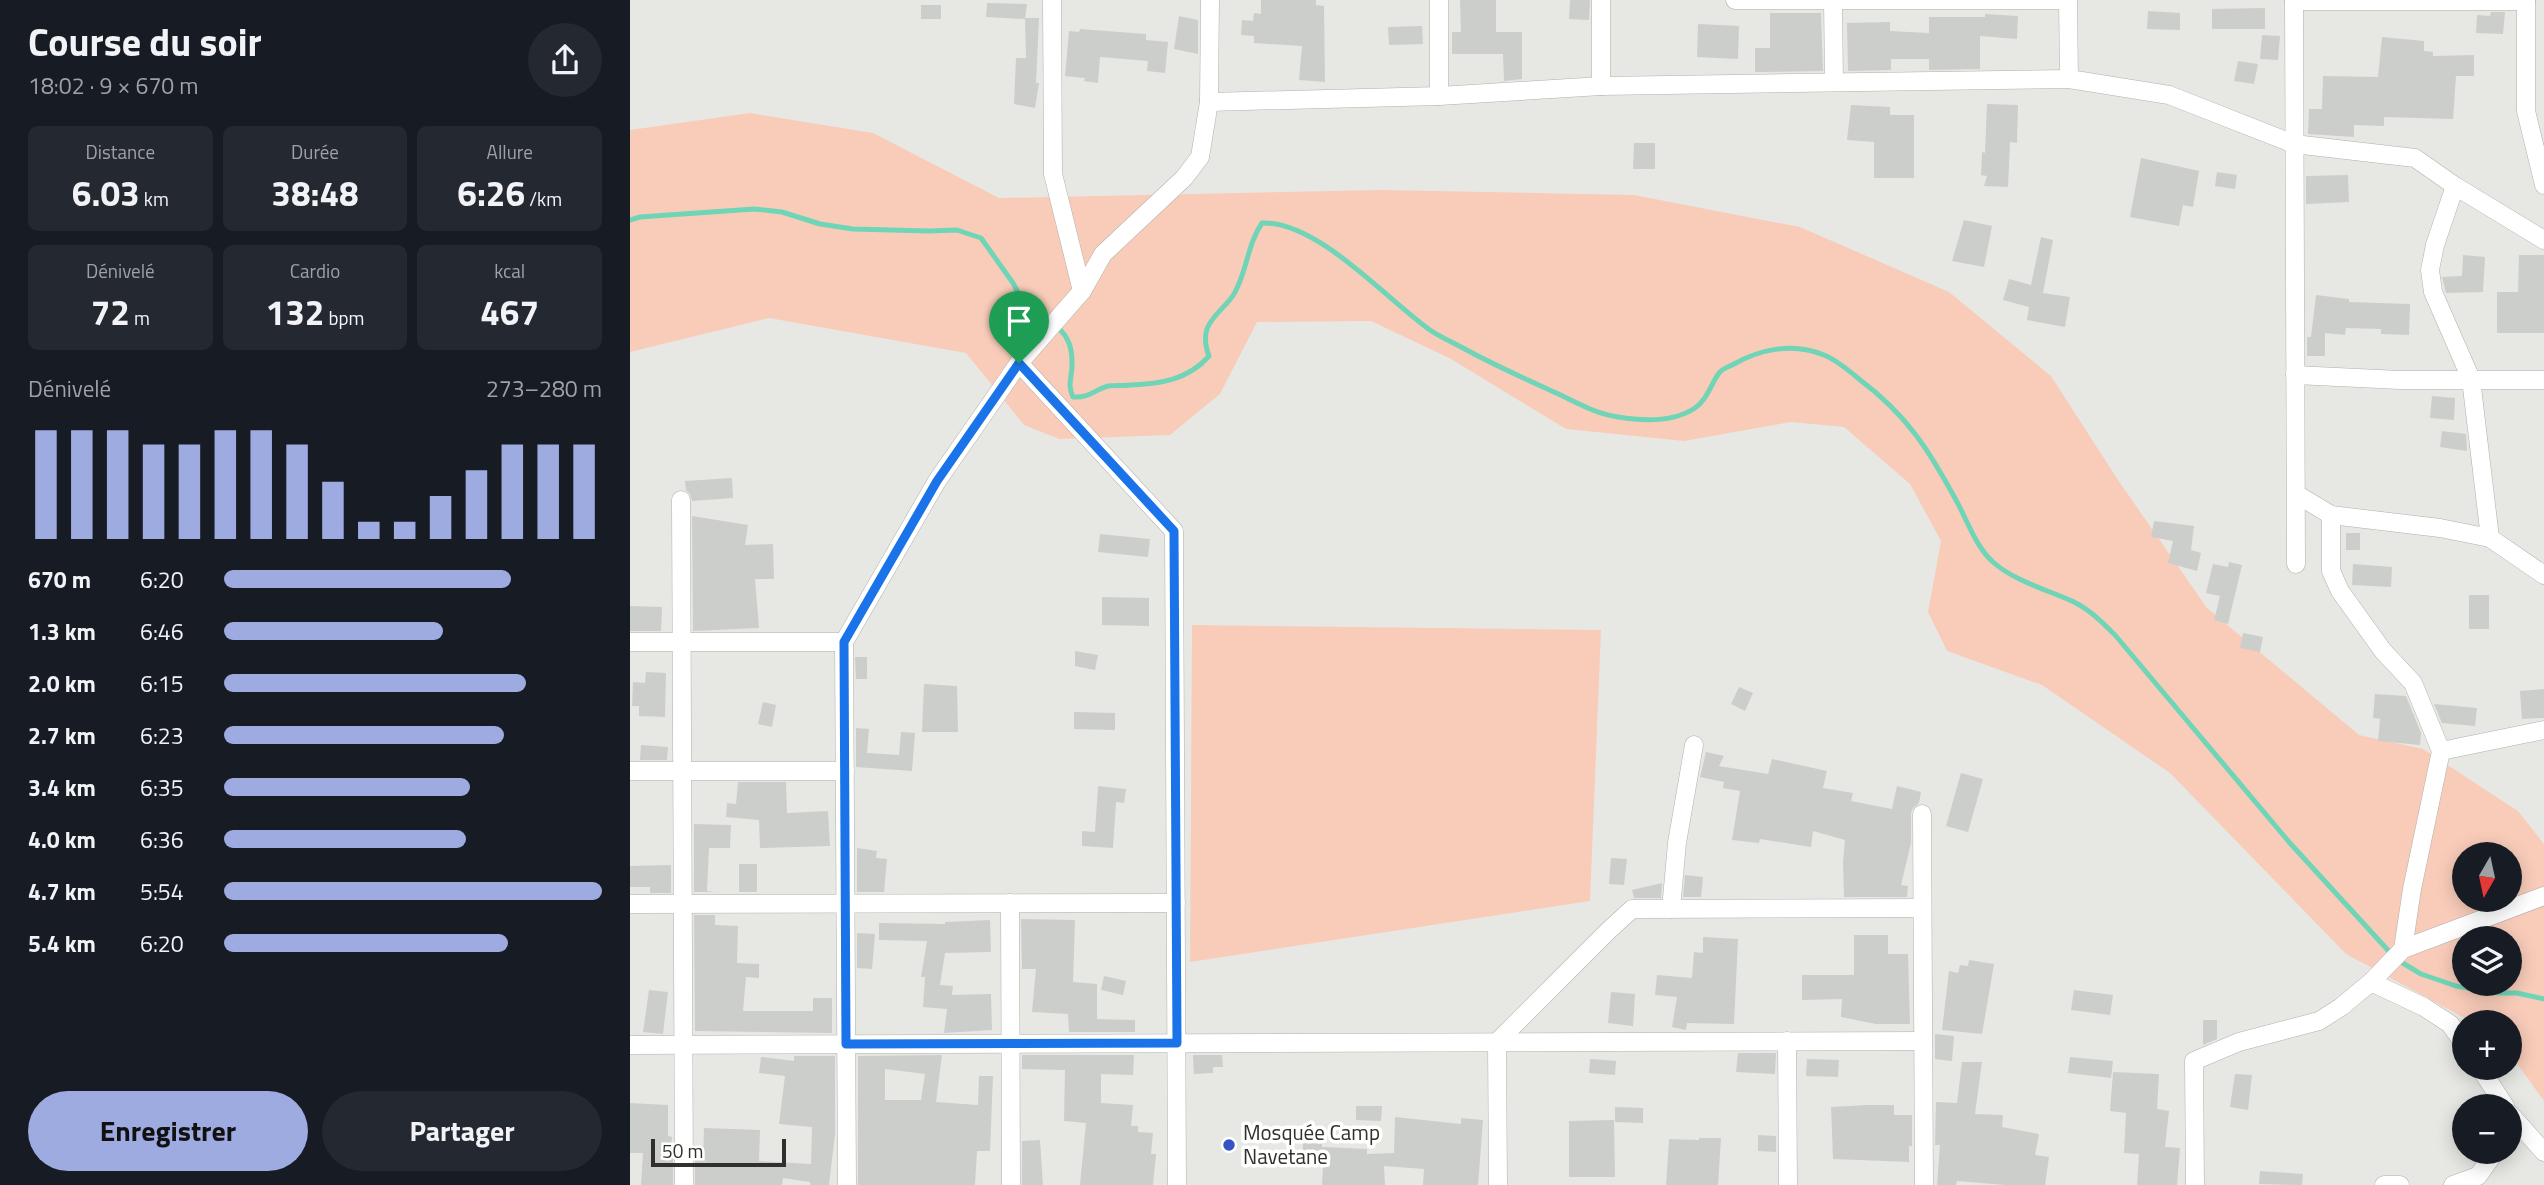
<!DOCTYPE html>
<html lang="fr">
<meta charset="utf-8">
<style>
body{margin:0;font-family:"Titillium Web",sans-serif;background:#242831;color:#f1f3f6;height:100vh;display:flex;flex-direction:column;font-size:26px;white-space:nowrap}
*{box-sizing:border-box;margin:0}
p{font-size:23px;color:#9ea1a6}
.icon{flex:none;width:38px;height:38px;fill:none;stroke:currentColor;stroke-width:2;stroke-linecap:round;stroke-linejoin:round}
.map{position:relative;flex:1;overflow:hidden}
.sheet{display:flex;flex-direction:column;background:#171b24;width:630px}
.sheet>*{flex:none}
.needle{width:46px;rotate:189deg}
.controls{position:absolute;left:1822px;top:842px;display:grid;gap:14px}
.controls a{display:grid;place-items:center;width:70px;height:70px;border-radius:50%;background:#171b24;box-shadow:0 4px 18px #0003;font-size:35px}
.scale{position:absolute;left:21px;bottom:18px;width:135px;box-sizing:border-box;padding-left:7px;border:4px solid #30302e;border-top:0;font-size:19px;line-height:24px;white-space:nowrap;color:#30302e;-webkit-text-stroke:5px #fffffe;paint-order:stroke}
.pin{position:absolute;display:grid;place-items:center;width:60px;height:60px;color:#fff;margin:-72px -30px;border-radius:50% 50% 50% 0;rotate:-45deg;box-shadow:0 0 7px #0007}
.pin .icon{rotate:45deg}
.round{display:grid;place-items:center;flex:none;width:74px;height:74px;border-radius:37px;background:#242831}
.head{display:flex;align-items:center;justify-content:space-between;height:119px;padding:0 28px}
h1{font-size:38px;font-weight:700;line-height:52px}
.stats{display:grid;grid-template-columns:repeat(3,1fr);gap:10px;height:119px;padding:7px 28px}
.stats div{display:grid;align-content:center;border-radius:10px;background:#242831;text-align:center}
.stats b{font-size:35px;font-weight:700}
.stats small{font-size:19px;font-weight:400}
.stats p{font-size:19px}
.chart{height:196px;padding:14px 28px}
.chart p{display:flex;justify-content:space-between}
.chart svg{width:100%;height:126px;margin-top:7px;stroke:#9dabe0;stroke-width:6}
.button{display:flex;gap:14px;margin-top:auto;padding:14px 28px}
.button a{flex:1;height:80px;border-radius:42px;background:#9dabe0;color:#111;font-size:28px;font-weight:700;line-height:80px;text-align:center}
.button a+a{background:#242831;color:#f1f3f6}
ul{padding:0 28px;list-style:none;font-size:23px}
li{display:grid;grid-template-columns:112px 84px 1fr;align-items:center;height:52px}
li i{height:18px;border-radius:9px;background:#9dabe0}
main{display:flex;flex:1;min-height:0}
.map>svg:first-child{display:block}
.green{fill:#f9ccba;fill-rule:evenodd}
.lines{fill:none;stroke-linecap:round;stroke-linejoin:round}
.stream{stroke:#6fd5b6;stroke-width:5}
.building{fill:#cccecb;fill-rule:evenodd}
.minor-casing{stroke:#b0b0ac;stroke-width:19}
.minor{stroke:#fff;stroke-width:18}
.route-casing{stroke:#fff;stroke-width:14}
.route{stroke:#1a73e8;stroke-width:9}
.poi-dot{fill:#3653c4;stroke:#fffffe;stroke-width:2.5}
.labels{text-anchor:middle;stroke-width:7;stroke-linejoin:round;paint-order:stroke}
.poi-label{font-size:21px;fill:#30302e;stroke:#fffffe;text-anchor:start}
</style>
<main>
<section class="sheet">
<div class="head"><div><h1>Course du soir</h1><p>18:02 · 9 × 670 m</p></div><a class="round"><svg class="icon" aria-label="share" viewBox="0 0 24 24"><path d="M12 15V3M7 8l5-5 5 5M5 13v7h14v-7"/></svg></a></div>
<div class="stats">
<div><p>Distance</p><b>6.03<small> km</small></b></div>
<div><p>Durée</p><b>38:48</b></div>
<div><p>Allure</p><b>6:26<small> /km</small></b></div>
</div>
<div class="stats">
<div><p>Dénivelé</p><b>72<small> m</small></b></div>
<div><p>Cardio</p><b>132<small> bpm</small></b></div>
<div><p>kcal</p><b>467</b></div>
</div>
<div class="chart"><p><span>Dénivelé</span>273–280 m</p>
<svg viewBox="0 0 160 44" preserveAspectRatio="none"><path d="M5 44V6M15 44V6M25 44V6M35 44V11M45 44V11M55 44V6M65 44V6M75 44V11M85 44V24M95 44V38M105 44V38M115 44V29M125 44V20M135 44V11M145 44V11M155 44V11"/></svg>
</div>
<ul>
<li><b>670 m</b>6:20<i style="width:76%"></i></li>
<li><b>1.3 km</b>6:46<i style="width:58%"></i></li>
<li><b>2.0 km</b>6:15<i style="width:80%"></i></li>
<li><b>2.7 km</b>6:23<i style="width:74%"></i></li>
<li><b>3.4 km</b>6:35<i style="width:65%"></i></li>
<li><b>4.0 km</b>6:36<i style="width:64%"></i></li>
<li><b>4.7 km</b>5:54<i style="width:100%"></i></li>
<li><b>5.4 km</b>6:20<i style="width:75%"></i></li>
</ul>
<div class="button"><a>Enregistrer</a><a>Partager</a></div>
</section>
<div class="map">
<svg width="1914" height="1185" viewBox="0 0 1914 1185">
<rect width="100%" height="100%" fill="#e7e8e4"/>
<!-- green -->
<g class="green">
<path d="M120 113 243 133 369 198 751 190 1004 195 1170 227 1319 292 1421 376 1488 480 1577 608 1729 735 1793 749 1888 811 1914 844V1101L1880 1054V1022H1842L1716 954 1540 773 1412 685 1317 651 1298 612 1311 541 1280 484 1214 427 1161 422 1054 441 936 429 821 359 741 321 627 322 590 394 540 435 429 439 394 425 336 353 139 318 0 352V130ZM1834 854H1880V900H1834ZM1834 938H1880V984H1834Z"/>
<path d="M562 625 971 630 960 901 560 962Z"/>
</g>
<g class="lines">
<!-- stream -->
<path class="stream" d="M0 220 10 217 124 209 152 212 190 224 223 229 299 231 327 230 351 238 383 283 399 313C425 323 443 332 442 364 442 379 437 383 443 397 460 398 464 390 478 386 485 385 493 386 500 385 530 384 558 380 579 356 576 348 574 338 577 329 582 315 596 307 604 294 617 272 617 245 632 223 688 221 756 299 800 330 810 337 822 342 833 348 862 364 893 378 924 392 944 401 965 414 988 417 1012 421 1044 422 1065 408 1077 400 1081 384 1089 373 1092 369 1098 367 1102 365 1130 349 1163 342 1194 355 1207 360 1218 370 1229 379 1277 415 1299 450 1327 502 1338 522 1346 547 1363 562 1384 581 1418 590 1444 602 1460 610 1472 622 1485 635L1659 842 1766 959 1791 974 1826 986 1868 993H1887L1914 999"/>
</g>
<!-- building -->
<g class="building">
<path d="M631 0H686V5L694 6 695 82 669 80 672 46 624 43V36L611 35 612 20 623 21 624 13 631 14Z"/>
<path d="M830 0H866V32H892V79L874 81 873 54H822V32H831Z"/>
<path d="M940 0H960L959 20 939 19Z"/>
<path d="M357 3 397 4 395 19 356 17Z"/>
<rect x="291" y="5" width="20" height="14"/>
<path d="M1635 8V29H1582V9Z"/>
<path d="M1518 11 1550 13V30L1517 29Z"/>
<path d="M1861 12H1875L1873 34 1846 33 1847 15 1860 16Z"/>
<path d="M1140 13H1191L1193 71 1125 72V48H1140Z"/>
<path d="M1355 14 1388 16 1387 39 1350 36V69L1299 70V59H1261V70L1218 71 1217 23 1260 22V31L1299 33V17H1355Z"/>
<path d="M549 16 568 20V54L544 49Z"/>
<path d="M395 18H409L406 83H409L405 108 384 104 386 58H396Z"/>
<path d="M1068 24 1109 26 1108 59 1067 57Z"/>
<path d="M792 26 793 44 759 45 758 27Z"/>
<path d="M450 29 516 34V40L538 42 535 73 517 71 518 61 470 57 468 83 454 81 455 78 435 76 439 31 449 32Z"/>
<path d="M1632 35 1650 36 1648 60 1630 59Z"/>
<path d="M1752 37 1794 41V51L1803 52V56L1844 55V76H1826L1823 119 1754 117V126L1724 125V137L1678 134 1679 109H1692L1693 76 1748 77Z"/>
<path d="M1608 61 1628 64 1624 84 1604 81Z"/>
<path d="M1357 104 1388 105 1387 143 1380 142 1378 187 1354 186 1357 176 1351 175 1352 152 1355 153Z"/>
<path d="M1221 105 1260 107V115H1284V178H1244V142L1217 140Z"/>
<path d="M1004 143H1025V169H1003Z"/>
<path d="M1511 158 1569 171 1563 207 1553 205 1549 226 1500 217Z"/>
<path d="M1587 172 1607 175 1605 189 1585 186Z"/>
<path d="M1718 175 1719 202 1676 204V176Z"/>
<path d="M1334 220 1362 226 1354 267 1322 261Z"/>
<path d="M1411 237 1423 240 1413 293 1440 297 1435 327 1397 320 1399 307 1373 300 1379 279 1401 285Z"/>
<path d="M1833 255 1855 257 1853 292 1816 293 1812 277 1832 276Z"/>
<path d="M1889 255H1914V333H1867V292H1888Z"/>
<path d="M1686 295 1719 299V302L1780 304 1779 335 1751 334V329L1716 328 1715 335 1695 333V356H1677V337H1681Z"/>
<path d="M1802 396 1825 398 1824 420 1800 418Z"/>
<path d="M1812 431 1836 434 1837 451 1810 447Z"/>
<path d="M102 478 103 498 62 501 60 494 56 490 55 481Z"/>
<path d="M62 516 118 525 115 545 143 544 144 579H125L129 628 63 631Z"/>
<path d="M1524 521 1564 526 1561 550 1571 553 1567 571 1538 563 1543 541 1521 537Z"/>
<rect x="1716" y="533" width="14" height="17"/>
<path d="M470 534 520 539 518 557 468 552Z"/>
<path d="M1599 562 1612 565 1598 624 1584 620 1590 596 1576 593 1583 564 1598 567Z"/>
<path d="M1723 564 1762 567 1761 587 1722 585Z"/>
<rect x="1839" y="595" width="20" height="34"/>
<path d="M472 597 519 598V626L472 625Z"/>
<path d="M0 606 32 607 31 631H0Z"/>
<path d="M1613 633 1633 637 1630 652 1610 648Z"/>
<path d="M445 651 468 655 465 670 445 666Z"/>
<path d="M225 657H237V679H226Z"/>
<path d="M16 672 36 673 35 717 9 716V706H2L3 682 15 683Z"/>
<path d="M294 684 327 686 328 732H292Z"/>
<path d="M1109 687 1123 693 1115 711 1101 704Z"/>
<path d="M1914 689V718L1892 719 1890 691Z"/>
<path d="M1745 694 1776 696 1791 733 1790 745 1748 741 1750 719 1743 718Z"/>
<path d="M133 702 146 705 142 727 128 724Z"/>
<path d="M1804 704 1847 708 1845 726 1812 723Z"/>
<path d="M444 712 485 713V730L444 729Z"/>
<path d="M226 728 239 729 237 753 269 755 271 732 285 733 282 771 226 767Z"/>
<path d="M11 745 38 747 37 760H10Z"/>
<path d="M1076 752 1094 756 1089 766 1138 774 1142 759 1197 771 1193 788 1223 793 1221 801 1262 809 1267 786 1291 792 1289 803 1283 808 1281 813V843L1271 885 1278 886 1277 897H1214L1213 862 1215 840 1183 831 1181 847 1130 839 1129 843 1102 840 1110 791 1093 788 1094 782 1070 777Z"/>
<path d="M1331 773 1353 779 1338 832 1316 826Z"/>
<path d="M108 782H156L157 813 198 811 200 846 130 848 129 820 96 817 97 803 106 804Z"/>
<path d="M468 786 496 789 494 803 486 802 483 848 452 846V831L465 832Z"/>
<path d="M64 824 101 825 100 848H79L77 891 85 892H64Z"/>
<path d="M227 848 247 851 246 858 257 859 254 892H227Z"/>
<path d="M981 858 997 859 994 885 979 884Z"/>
<rect x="109" y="864" width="18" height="28"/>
<path d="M41 865V893H20V887H0V866Z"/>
<path d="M1055 875 1073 877 1071 897H1053Z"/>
<path d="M1032 883 1031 898H1004L1002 890Z"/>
<path d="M64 915H85V925L108 926 107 963 129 964V978L116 977 113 1011H183V998H202V1033L65 1031Z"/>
<path d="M391 919 445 920 443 982 467 984V1019L505 1020V1032H439L438 1014 402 1012 406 969H392Z"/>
<path d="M360 920 361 952 315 953 310 985 323 986 322 995 361 994 362 1030 314 1033 317 1009 293 1007 295 977H291L297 941 249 940V923L315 924V922Z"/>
<path d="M227 933 245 934 242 969 227 968Z"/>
<path d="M1224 935H1258V954H1278L1280 1024H1246L1211 1017 1212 999 1172 1000V975H1224Z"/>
<path d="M1073 937 1108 939 1104 1024 1057 1023 1056 1030 1042 1027 1047 997 1025 995 1027 975 1062 978 1064 952 1073 953Z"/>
<path d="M1339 960 1364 964 1352 1034 1312 1030 1319 971 1328 973 1330 965 1338 966Z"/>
<path d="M474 976 496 981 493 995 471 990Z"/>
<path d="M19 990 38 992 33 1034 13 1032Z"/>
<path d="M1444 990 1483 995 1480 1015 1441 1010Z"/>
<path d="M981 992 1005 994 1003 1026 978 1023Z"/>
<path d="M1573 1020H1587V1039L1573 1045Z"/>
<path d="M1305 1034 1324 1036 1322 1061 1305 1059Z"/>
<path d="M1108 1053H1146L1145 1074 1106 1072Z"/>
<path d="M312 1055 306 1102 348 1105 349 1076H363L360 1151H347L345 1185H228V1056ZM255 1069 295 1074 291 1100H255Z"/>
<path d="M392 1055H504L503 1075 471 1074V1103L503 1105 501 1126H508V1132L523 1133 521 1154H526L523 1185H450L456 1123 434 1121 435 1070 392 1069Z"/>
<path d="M563 1055H592L593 1067H583V1073L564 1074Z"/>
<path d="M164 1056H205V1134L199 1185H180V1182L153 1178 152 1185H65V1158L73 1159 74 1128 130 1130 129 1161 181 1164 182 1127 149 1124 155 1076 129 1073 131 1057 164 1061Z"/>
<path d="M1440 1057 1483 1061 1481 1078 1438 1073Z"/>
<path d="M960 1059 986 1061 985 1075 959 1073Z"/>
<path d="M1177 1059 1209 1060 1208 1077 1176 1076Z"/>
<path d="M1332 1062H1352L1345 1114 1373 1115 1372 1127 1409 1134 1405 1155 1419 1157 1415 1185H1375L1327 1181 1326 1185H1307L1310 1145H1305L1306 1102 1327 1103Z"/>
<path d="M1483 1072 1529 1074 1527 1109 1539 1111 1535 1147 1550 1148 1547 1185H1507L1509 1154 1494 1153 1496 1113 1480 1111Z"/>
<path d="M1605 1074 1622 1075 1618 1110 1600 1107Z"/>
<path d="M0 1103 38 1105V1136L42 1137 40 1157H43V1185H11L13 1153H0Z"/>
<path d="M1237 1105H1264V1115H1282V1146H1279V1162L1203 1159 1201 1107Z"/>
<path d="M726 1106H752L751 1121 726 1120Z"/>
<path d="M985 1107 1013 1108V1123L985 1122Z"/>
<path d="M765 1117 831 1124V1118L853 1120 848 1185H793L794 1169 754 1166 755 1185H692L693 1167 672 1166 673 1143 692 1144V1147L737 1149V1154L764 1153Z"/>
<path d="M984 1120 985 1177H939V1121Z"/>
<path d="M1128 1135 1146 1136V1152L1128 1151Z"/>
<path d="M1069 1138H1091L1088 1185H1036L1039 1139 1069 1140Z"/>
<path d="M410 1140 413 1185H392V1141Z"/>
<path d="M1630 1171 1673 1174 1672 1185 1629 1184Z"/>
</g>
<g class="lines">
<defs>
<g id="minor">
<path d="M422 0 423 174 452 291"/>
<path d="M809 0V96"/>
<path d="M971 0V86"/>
<path d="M1105 0H1438L1439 79"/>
<path d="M1203 0 1204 82"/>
<path d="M1664 0 1666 564"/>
<path d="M1896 0V111L1914 185"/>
<path d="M1664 1H1896"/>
<path d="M579 102 809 96 971 86 1439 79 1539 95 1664 144 1785 158 1825 186 1914 240"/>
<path d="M1825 186 1805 245 1800 270 1803 292 1841 379 1860 538"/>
<path d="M389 363 544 531 547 1185"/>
<path d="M1665 375 1770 380H1914"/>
<path d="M1666 494 1701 515 1810 528 1860 538 1914 575"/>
<path d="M51 500 54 1185"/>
<path d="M0 642H214"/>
<path d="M1811 751 1914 730"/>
<path d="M0 771H215"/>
<path d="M1292 814 1294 1185"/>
<path d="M380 903 381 1185"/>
<path d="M0 904 546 903"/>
<path d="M1041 909 1047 843 1064 745"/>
<path d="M1773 949 1914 896"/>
<path d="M1741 982 1794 1007 1820 1024 1834 1044"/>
<path d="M1157 1041 1158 1185"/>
<path d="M0 1045 1293 1041"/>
<path d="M1850 1068 1875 1106"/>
<path d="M1880 1117V1114L1914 1152"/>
<path d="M217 1185 214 642 307 481 389 363 452 291 473 254 554 178 570 157 579 102 580 0"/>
<path d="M868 1185 867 1042 977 932 1002 909 1292 908"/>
<path d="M1565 1185 1564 1061 1609 1042 1689 1021 1711 1007 1741 982 1773 949 1782 889 1811 751 1783 683 1753 651 1710 591 1701 571V515"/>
<path d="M1754 1185H1770"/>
<path d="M1823 1185 1848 1176 1865 1152"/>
</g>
</defs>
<!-- minor casing -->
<use href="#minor" class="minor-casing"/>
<!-- minor -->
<use href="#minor" class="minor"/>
</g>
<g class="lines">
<defs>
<path id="route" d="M389 363 544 531 547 1043 216 1044 214 642 307 481Z"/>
</defs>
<!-- route casing -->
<use href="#route" class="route-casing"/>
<!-- route -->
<use href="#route" class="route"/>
</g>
<!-- markers -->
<circle class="poi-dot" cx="599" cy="1145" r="7"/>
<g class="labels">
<!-- poi labels -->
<g class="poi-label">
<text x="613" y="1140">Mosquée Camp<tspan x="613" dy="24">Navetane</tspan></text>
</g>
</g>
</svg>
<div class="controls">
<a><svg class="needle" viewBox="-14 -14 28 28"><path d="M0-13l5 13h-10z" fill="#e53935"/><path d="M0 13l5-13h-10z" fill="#9ea1a6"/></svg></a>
<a><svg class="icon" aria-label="layers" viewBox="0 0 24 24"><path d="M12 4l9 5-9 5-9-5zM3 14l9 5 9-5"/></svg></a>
<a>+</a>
<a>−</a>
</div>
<div class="scale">50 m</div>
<div class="pin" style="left:389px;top:363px;background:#1e9e55"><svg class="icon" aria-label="arrive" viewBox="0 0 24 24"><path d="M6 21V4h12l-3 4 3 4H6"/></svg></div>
</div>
</main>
